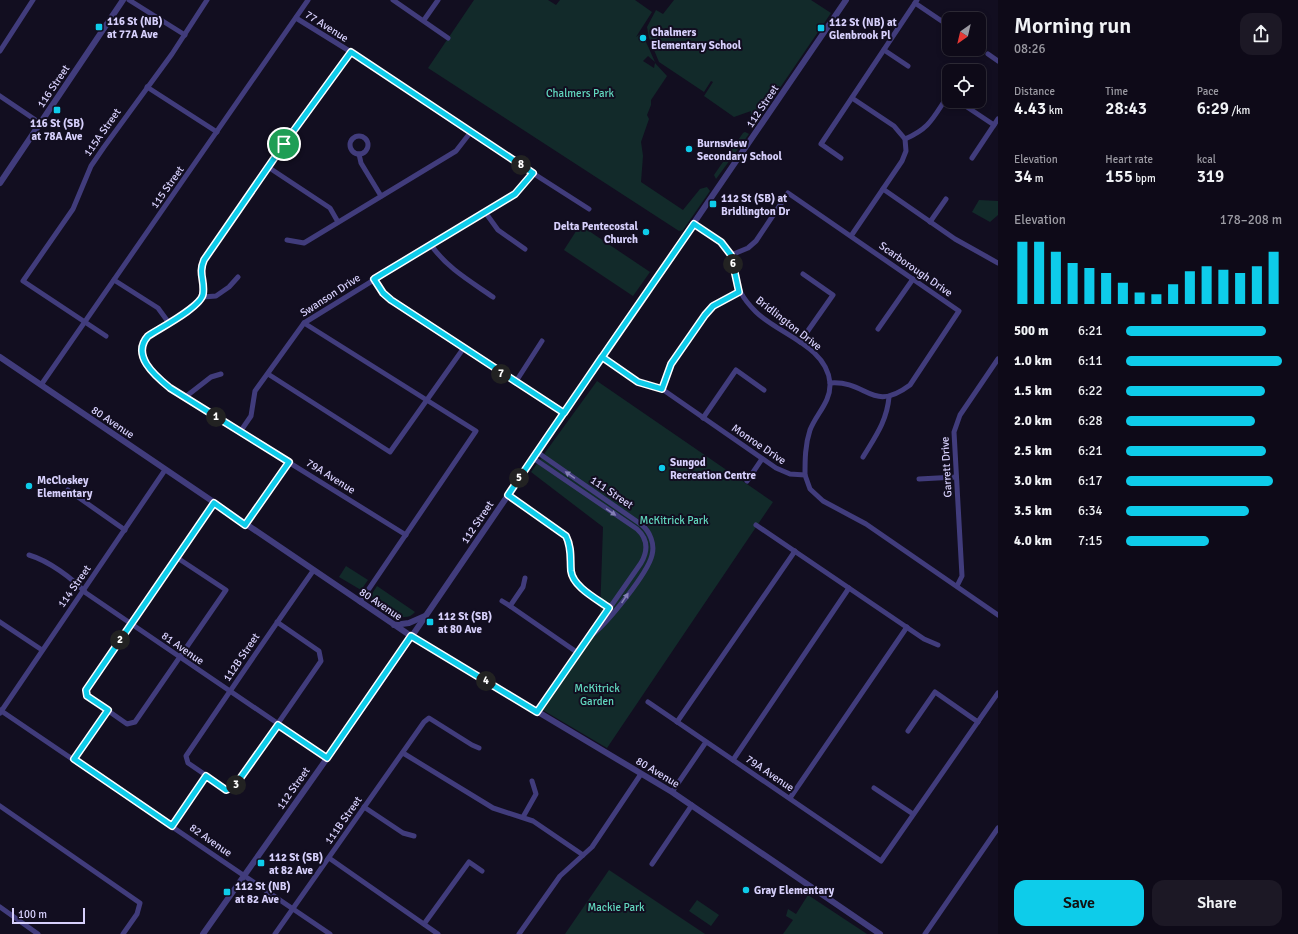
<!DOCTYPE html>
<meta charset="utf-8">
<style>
body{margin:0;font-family:Signika,sans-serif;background:#1c1825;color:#f1f3f6;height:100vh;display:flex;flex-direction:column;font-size:15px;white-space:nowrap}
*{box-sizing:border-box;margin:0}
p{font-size:13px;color:#9b9aa2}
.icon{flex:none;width:22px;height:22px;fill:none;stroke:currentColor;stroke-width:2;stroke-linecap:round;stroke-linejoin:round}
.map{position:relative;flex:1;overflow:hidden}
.drawer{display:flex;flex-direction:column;background:#0e0a18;width:300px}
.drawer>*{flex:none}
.needle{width:26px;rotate:214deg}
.buttons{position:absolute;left:942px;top:12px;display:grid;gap:8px}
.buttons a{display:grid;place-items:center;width:44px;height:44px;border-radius:8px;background:#0e0a18;box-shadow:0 2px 6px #0003,0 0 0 1px #2e2b37;font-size:20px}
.scale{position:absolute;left:12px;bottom:10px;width:73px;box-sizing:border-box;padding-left:4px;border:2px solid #d7d0fc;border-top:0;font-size:11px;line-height:14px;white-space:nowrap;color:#d7d0fc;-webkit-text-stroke:3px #120e20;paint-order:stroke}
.pin{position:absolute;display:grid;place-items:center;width:34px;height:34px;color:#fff;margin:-17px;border:2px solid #fff;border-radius:50%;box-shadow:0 1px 4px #0007}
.km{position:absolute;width:20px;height:20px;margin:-10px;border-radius:50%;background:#222;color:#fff;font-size:11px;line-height:20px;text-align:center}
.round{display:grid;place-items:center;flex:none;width:42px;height:42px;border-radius:12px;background:#1c1825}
.head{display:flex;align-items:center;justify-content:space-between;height:68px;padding:0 16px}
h1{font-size:22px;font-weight:600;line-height:30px}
.metrics{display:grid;grid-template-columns:repeat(3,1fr);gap:6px;height:68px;padding:4px 16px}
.metrics div{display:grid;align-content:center}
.metrics b{font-size:17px;font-weight:600}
.metrics small{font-size:11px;font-weight:400}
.metrics p{font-size:11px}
.chart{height:112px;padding:8px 16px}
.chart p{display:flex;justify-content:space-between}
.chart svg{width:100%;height:72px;margin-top:4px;stroke:#0eccea;stroke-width:6}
.action{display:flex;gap:8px;margin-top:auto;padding:8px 16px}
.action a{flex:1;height:46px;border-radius:12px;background:#0eccea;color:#111;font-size:16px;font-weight:600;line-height:46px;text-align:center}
.action a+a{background:#1c1825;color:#f1f3f6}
ul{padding:0 16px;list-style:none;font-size:13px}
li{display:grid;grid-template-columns:64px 48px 1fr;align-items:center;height:30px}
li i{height:10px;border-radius:5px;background:#0eccea}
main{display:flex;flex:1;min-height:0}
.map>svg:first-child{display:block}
.green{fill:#122a2a}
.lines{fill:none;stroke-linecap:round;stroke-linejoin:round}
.minor{stroke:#413c7c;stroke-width:5}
.tertiary{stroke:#413c7c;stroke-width:6}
.oneway{fill:#847fb6}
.route-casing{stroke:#fff;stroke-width:8}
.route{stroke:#0eccea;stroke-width:5}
.poi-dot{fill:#0eccea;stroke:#120e20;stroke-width:1.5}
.labels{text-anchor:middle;stroke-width:4;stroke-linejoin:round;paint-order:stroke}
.poi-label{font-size:11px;font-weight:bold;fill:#d7d0fc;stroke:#120e20;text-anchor:start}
.street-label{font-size:11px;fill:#d7d0fc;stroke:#120e20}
.park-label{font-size:11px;fill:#61d7be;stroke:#120e20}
</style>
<main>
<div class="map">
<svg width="998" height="934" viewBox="0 0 998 934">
<rect width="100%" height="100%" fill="#120e20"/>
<!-- green -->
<g class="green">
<path d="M474 0H548L556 5 560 0H635L652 12 636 37 642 33 655 62 648 56 643 61 654 68 655 63 667 76 651 100V105L647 115 649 119 641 142 643 156 641 182 683 210 700 189 707 187 710 191 683 230 679 231 428 68Z"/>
<path d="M674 0H811L831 13 752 129 749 127 751 111 734 117 704 96 713 82 711 81 704 92 659 62 649 38 647 27 656 10 663 14Z"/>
<path d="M745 132 749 134 716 179 714 175 743 133Z"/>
<path d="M979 200 998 201V215L990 222 972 212Z"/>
<path d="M580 225 650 272 633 296 564 250Z"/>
<path d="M597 381 773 502 607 748 541 709 600 614 603 527 531 472Z"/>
<path d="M346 566 368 580 361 590 339 577Z"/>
<path d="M377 586 415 612C403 627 382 605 370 597Z"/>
<path d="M609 870 705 934H565Z"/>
<path d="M808 895 867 934H783L793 920 786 916 788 909 796 914Z"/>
<path d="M697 900 719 915 711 926 689 911Z"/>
</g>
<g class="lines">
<!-- minor -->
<g class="minor">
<path d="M129 0 185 35"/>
<path d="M393 0 448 38"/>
<path d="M915 3 949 26"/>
<path d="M296 18 351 52 470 133 589 209"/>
<path d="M424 20 438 0"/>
<path d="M884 50 908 66"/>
<path d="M0 51 33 0"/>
<path d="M988 54 998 61"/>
<path d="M147 87 217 132"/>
<path d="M0 96 40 123"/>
<path d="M958 101 994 125"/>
<circle cx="359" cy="145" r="9"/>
<path d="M905 139C928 129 932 120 945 100L949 99"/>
<path d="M359 154 361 163 381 196"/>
<path d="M841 158 821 144 917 0"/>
<path d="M972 158 998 119"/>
<path d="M268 167 330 208 338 222"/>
<path d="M883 189 955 239 998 263"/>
<path d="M485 212 498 230 525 249"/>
<path d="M930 222 946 199"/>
<path d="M694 224C706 232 724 241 731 255 733 259 733 265 734 270 738 289 741 297 756 312 778 334 827 346 830 383 831 402 816 414 810 430 805 445 805 460 805 475"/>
<path d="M851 236 902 161 906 151 905 139 894 126 852 98"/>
<path d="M287 240 304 243 456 151 470 133"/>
<path d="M431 245C447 268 470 281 493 297"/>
<path d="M731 255 748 248 756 241 788 193 959 311 910 385C871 414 868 380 830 383"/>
<path d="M238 277 229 287 216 296 203 297 194 307 148 336C131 355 155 375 169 388L406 535"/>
<path d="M374 279 383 293 391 300 564 413"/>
<path d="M114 280 158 308 169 323"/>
<path d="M203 297C204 284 199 272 204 260L268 167 351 52"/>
<path d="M304 323 476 431 360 602"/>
<path d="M878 329 913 279"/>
<path d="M106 336 23 281 73 209 91 166 104 147 172 54 207 0"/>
<path d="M800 342 833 295 803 274"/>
<path d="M602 357 638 382 662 389 776 468 790 474 805 475 810 489 823 501 866 524 998 615"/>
<path d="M268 374 390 452 463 349"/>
<path d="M515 383 542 341"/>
<path d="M41 385 308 0"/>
<path d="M662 389 671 364 705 315 713 306 739 292"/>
<path d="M184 398 211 377 221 374"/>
<path d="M703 418 736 370 764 390"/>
<path d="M240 432 251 416 255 391 304 323 515 193 533 173"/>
<path d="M537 452 642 525C650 532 655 544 652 555 648 573 608 622 593 634"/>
<path d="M863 457C875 437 887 421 889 397"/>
<path d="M533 458 637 529C648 539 648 551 641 563L537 712"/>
<path d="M919 479 956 477"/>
<path d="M747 481 762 459"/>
<path d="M68 490 125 530"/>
<path d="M508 495 566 536C572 548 570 559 571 571 573 587 597 599 609 608"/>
<path d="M245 525 289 462"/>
<path d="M756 525 924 639 938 645"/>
<path d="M29 555C49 561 72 578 86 593L327 757"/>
<path d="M176 557 226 590 135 722 127 724 87 696 86 689 214 503"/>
<path d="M525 578 523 587 510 606 578 653"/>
<path d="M957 586 962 576 954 432 960 415 998 359"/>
<path d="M502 601 510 606"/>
<path d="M0 622 42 650"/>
<path d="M277 622 319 651 321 661 234 787 226 789 188 763 186 756C228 694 270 632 313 571"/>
<path d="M648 702 881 861 998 693"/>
<path d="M0 710 330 934"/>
<path d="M0 713 165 470"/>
<path d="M677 722 795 551"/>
<path d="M908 731 935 692 978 722"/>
<path d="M403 753 493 808 533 821 583 855"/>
<path d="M74 759 108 710"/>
<path d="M733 760 849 588"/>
<path d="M874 788 913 814"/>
<path d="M672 792 706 742"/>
<path d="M790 798 907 627"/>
<path d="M0 806 140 903 137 914 123 934"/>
<path d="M364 807 403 833 414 836"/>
<path d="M523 817 536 794 532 781"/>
<path d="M172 826 206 776"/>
<path d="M329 858 438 934"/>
<path d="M652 864 692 805"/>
<path d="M0 907 38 934"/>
<path d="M424 924 469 862 482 871"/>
<path d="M275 934 424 722 429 718 472 745 479 748"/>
<path d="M519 934 560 876 592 847 641 774"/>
<path d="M925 934 998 828"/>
</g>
<!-- tertiary -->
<g class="tertiary">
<path d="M0 183 123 0"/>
<path d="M0 357 411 636 672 792 880 934"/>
<path d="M394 625 409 623 425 616"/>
<path d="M203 934 371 696 846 0"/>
</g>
</g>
<!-- one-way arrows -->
<defs><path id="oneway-solid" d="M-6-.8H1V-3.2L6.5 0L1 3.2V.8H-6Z"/></defs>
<g class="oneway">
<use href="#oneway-solid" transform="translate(570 475) rotate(-145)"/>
<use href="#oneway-solid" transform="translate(611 512) rotate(34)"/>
<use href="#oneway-solid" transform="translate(625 598) rotate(-56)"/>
</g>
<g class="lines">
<defs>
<path id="route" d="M284 144 204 260C198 274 205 280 203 294 201 307 160 328 148 336 131 355 154 375 170 388L289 462 245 525 214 503 86 690 87 696 108 710 74 759 172 826 206 776 226 790 234 787 278 725 327 758 411 636 537 712 609 608C597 599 573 587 571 571 570 559 572 548 566 536L508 495C569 404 632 314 694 224L721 242 731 255 739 292 713 306 705 315 671 364 662 389 638 382 602 357 564 413 391 300 383 293 374 279 515 194 533 173 351 52 284 144"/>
</defs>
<!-- route casing -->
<use href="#route" class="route-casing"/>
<!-- route -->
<use href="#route" class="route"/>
</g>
<!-- markers -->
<g class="poi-dot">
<rect x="95" y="23" width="8" height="8" rx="2"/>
<rect x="817" y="24" width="8" height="8" rx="2"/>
<circle cx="643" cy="38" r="4"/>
<rect x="53" y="106" width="8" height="8" rx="2"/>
<circle cx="689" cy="149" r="4"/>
<rect x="709" y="200" width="8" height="8" rx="2"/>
<circle cx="646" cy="232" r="4"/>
<circle cx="662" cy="468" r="4"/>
<circle cx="29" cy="486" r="4"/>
<rect x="426" y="618" width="8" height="8" rx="2"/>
<rect x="257" y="859" width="8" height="8" rx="2"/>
<circle cx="746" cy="890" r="4"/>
<rect x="223" y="888" width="8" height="8" rx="2"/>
</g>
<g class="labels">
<!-- poi labels -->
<g class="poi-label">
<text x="107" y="25">116 St (NB)<tspan x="107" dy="13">at 77A Ave</tspan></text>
<text x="829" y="26">112 St (NB) at<tspan x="829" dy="13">Glenbrook Pl</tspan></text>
<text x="651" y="36">Chalmers<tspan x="651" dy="13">Elementary School</tspan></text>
<text x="57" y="127" text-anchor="middle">116 St (SB)<tspan x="57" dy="13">at 78A Ave</tspan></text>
<text x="697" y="147">Burnsview<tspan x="697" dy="13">Secondary School</tspan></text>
<text x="721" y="202">112 St (SB) at<tspan x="721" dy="13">Bridlington Dr</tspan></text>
<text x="638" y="230" text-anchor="end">Delta Pentecostal<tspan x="638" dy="13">Church</tspan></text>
<text x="670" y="466">Sungod<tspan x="670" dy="13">Recreation Centre</tspan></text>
<text x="37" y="484">McCloskey<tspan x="37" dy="13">Elementary</tspan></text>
<text x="438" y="620">112 St (SB)<tspan x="438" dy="13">at 80 Ave</tspan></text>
<text x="269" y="861">112 St (SB)<tspan x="269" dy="13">at 82 Ave</tspan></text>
<text x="235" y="890">112 St (NB)<tspan x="235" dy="13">at 82 Ave</tspan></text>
<text x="754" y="894">Gray Elementary</text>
</g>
<!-- street labels -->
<g class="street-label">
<text transform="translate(327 26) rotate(32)" y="4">77 Avenue</text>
<text transform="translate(53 86) rotate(-56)" y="4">116 Street</text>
<text transform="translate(762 106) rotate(-56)" y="4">112 Street</text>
<text transform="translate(102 132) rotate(-55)" y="4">115A Street</text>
<text transform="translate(167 187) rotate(-55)" y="4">115 Street</text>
<text transform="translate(916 269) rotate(35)" y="4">Scarborough Drive</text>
<text transform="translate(330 295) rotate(-33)" y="4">Swanson Drive</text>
<text transform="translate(789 323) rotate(38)" y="4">Bridlington Drive</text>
<text transform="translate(113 422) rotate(34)" y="4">80 Avenue</text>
<text transform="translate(759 444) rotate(34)" y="4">Monroe Drive</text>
<text transform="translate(946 467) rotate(-93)" y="4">Garrett Drive</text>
<text transform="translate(331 476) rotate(32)" y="4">79A Avenue</text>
<text transform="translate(612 492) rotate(34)" y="4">111 Street</text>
<text transform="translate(477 522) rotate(-56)" y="4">112 Street</text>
<text transform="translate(74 586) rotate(-55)" y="4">114 Street</text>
<text transform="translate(381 604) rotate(34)" y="4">80 Avenue</text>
<text transform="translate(183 648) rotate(35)" y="4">81 Avenue</text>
<text transform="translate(241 657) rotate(-56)" y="4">112B Street</text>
<text transform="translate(658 772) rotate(31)" y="4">80 Avenue</text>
<text transform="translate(770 773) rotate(34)" y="4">79A Avenue</text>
<text transform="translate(293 788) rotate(-55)" y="4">112 Street</text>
<text transform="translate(343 820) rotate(-55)" y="4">111B Street</text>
<text transform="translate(211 840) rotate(35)" y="4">82 Avenue</text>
</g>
<!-- park labels -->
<g class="park-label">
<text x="580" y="97">Chalmers Park</text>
<text x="674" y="524">McKitrick Park</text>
<text x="597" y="692">McKitrick<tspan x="597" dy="13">Garden</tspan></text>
<text x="616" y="911">Mackie Park</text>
</g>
</g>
</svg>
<div class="buttons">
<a><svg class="needle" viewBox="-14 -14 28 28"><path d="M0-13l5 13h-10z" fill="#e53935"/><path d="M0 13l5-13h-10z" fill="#9b9aa2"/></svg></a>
<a><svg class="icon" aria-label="locate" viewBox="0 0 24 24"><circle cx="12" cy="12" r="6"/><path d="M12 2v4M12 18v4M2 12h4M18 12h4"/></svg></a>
</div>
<div class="scale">100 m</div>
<div class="pin" style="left:284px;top:144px;background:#1e9e55"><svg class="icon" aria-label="arrive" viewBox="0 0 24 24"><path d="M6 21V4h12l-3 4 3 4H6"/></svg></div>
<b class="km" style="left:216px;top:417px">1</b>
<b class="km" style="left:120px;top:640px">2</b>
<b class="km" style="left:236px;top:785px">3</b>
<b class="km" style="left:486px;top:681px">4</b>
<b class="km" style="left:519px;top:478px">5</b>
<b class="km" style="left:733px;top:264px">6</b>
<b class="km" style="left:501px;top:374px">7</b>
<b class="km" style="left:521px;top:165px">8</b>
</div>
<section class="drawer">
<div class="head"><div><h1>Morning run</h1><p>08:26</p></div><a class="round"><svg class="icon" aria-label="share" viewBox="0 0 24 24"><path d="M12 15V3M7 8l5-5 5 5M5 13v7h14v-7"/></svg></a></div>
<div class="metrics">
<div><p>Distance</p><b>4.43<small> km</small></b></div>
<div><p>Time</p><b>28:43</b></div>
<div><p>Pace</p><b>6:29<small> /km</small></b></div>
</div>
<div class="metrics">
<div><p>Elevation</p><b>34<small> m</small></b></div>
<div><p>Heart rate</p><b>155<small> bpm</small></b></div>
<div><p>kcal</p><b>319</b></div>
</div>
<div class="chart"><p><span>Elevation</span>178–208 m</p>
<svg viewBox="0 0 160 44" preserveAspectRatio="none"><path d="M5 44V6M15 44V6M25 44V12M35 44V19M45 44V22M55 44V25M65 44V31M75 44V37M85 44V38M95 44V32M105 44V24M115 44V21M125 44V23M135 44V25M145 44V21M155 44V12"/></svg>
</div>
<ul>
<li><b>500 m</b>6:21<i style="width:90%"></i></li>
<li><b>1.0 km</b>6:11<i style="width:100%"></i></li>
<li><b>1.5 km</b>6:22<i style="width:89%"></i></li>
<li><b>2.0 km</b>6:28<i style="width:83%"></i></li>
<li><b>2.5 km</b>6:21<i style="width:90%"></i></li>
<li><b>3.0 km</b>6:17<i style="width:94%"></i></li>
<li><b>3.5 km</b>6:34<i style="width:79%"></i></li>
<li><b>4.0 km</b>7:15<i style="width:53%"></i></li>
</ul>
<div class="action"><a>Save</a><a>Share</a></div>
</section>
</main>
